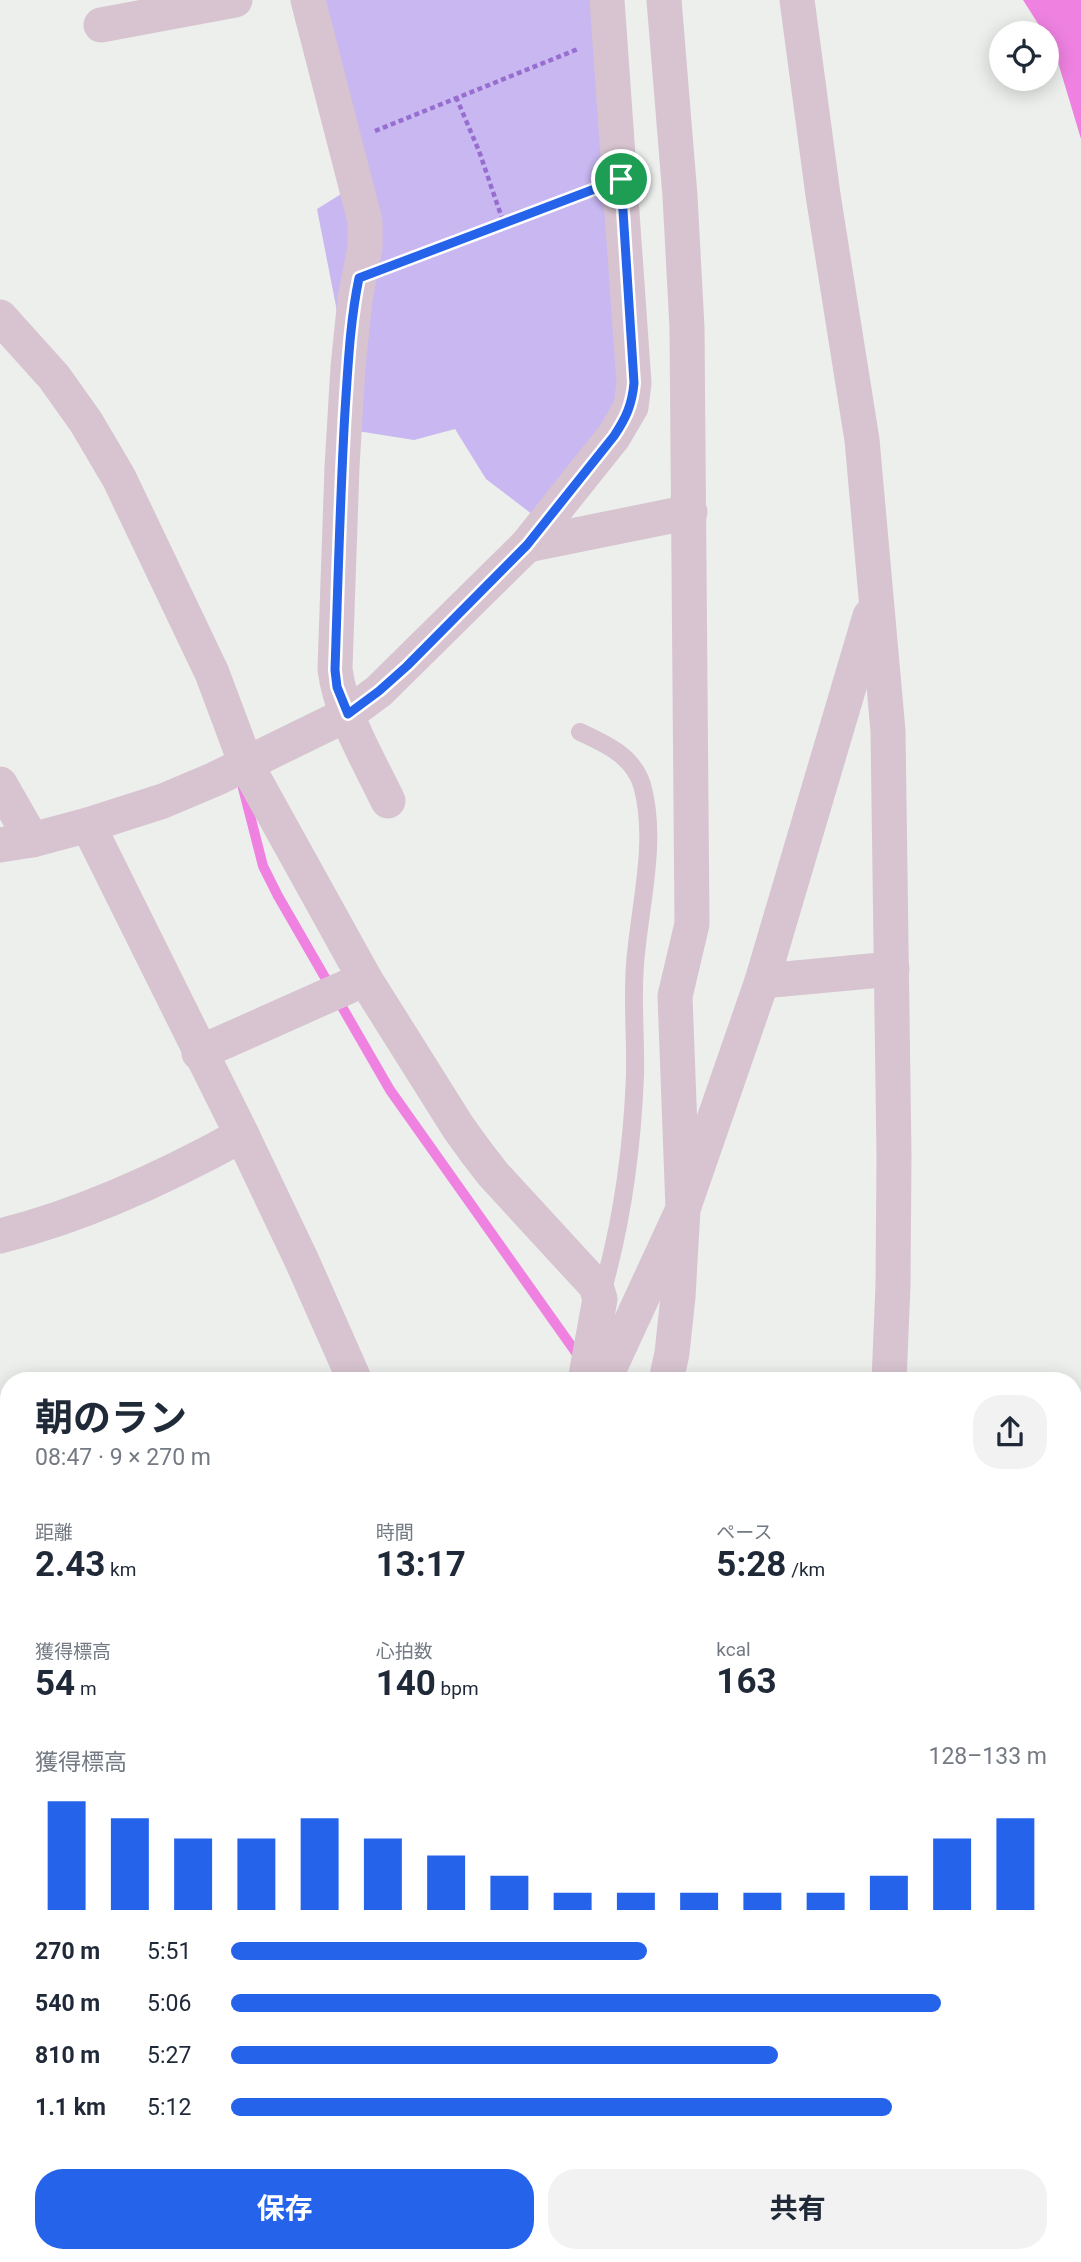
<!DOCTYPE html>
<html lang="ja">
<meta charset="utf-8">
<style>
body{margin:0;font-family:Roboto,"Noto Sans JP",sans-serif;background:#f2f2f3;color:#1f2937;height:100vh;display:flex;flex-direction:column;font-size:26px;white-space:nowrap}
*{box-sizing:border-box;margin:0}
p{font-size:23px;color:#747a83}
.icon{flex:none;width:38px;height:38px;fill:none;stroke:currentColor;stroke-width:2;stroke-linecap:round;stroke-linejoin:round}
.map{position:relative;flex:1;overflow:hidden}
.panel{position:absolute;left:0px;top:1372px;width:1082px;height:891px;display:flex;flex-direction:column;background:#fff;border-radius:28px 28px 0 0;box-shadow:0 4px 18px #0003}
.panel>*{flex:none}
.buttons{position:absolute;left:989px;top:21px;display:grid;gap:14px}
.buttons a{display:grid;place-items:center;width:70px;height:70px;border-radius:50%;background:#fff;box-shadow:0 4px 18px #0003;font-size:35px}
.pin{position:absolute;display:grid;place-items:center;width:60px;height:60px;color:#fff;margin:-30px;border:4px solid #fff;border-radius:50%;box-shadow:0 2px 7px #0007}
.round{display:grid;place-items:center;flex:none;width:74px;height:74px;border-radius:28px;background:#f2f2f3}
.overview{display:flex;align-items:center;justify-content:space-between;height:119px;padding:0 35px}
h1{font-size:38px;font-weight:700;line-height:52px}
.figures{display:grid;grid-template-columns:repeat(3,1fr);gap:10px;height:119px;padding:7px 35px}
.figures div{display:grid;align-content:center}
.figures b{font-size:35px;font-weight:700}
.figures small{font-size:19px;font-weight:400}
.figures p{font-size:19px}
.chart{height:196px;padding:14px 35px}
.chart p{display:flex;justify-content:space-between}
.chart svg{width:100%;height:126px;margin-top:7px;stroke:#2563eb;stroke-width:6}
.action{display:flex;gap:14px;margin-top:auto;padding:14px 35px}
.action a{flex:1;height:80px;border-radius:28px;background:#2563eb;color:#fff;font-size:28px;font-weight:700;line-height:80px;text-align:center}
.action a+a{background:#f2f2f3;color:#1f2937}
ul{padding:0 35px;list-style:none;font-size:23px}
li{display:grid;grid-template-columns:112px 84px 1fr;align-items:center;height:52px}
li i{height:18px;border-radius:9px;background:#2563eb}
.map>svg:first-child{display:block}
.green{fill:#c8b7f0}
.water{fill:#ef82e1}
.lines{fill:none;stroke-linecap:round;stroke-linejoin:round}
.stream{stroke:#ef82e1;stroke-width:10}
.path{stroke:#976ecf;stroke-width:4.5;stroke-dasharray:5 3.5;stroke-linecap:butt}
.service{stroke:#d7c4d0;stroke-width:18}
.minor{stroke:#d7c4d0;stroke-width:35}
.route-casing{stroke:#fff;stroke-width:14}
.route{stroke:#2563eb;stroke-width:9}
</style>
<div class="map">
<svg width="1081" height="2262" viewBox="0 0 1081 2262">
<rect width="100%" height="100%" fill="#ecefec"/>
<!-- green -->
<path class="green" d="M320 0H599L624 400 537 518 486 479 455 429 414 440 351 430 336 306 317 209 346 191Z"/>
<!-- water -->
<g class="water">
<path d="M1023 0H1081V139L1054 49 1047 37 1046 33H1044Z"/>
<path d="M1073 1747 1081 1756V2262H564L569 2254H1073Z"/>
</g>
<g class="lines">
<!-- stream -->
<path class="stream" d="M243 788 263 866 278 896 390 1090 582 1361"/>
<!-- path -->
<g class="path">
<path d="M456 97 479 151 504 224"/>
<path d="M375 131 578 49"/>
<path d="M396 264 588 192"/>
</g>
<!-- service -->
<path class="service" d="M580 732C606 744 633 756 642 785 658 842 639 907 635 965 632 1002 636 1039 635 1076 632 1150 622 1224 601 1296"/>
<!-- minor -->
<g class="minor">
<path d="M308 0 365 221V247L355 299 348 367 342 467 335 669C340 713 369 761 388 801"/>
<path d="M797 0 823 195 862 440 888 731 894 1156 893 1285 889 1381"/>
<path d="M101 25 235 0"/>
<path d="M0 317 54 377 86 422 119 478 212 673 246 764 365 979 458 1127 476 1152 493 1174 596 1286 600 1299 585 1381"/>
<path d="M527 545 690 512"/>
<path d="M0 784 32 840"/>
<path d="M88 825 242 1135 302 1261 355 1381"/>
<path d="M0 845 32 840 88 825 163 801 215 779 348 714 379 691 527 545 614 436 631 407 634 383 607 0"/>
<path d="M762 981 892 969"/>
<path d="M199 1053 365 979"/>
<path d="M0 1236C85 1215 166 1177 242 1135"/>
<path d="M597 1381 611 1365 683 1209 675 996 692 924 687 328 680 196 664 0"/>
<path d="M666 1381 672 1353 678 1297 683 1209 762 981 870 616"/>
<path d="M0 1542 9 1541"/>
<path d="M0 1987 9 2015"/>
<path d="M74 2254 75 2262"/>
<path d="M309 2262 313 2254"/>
<path d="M373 2262 376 2254"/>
<path d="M536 2262 541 2254"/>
</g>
</g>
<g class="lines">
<defs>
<path id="route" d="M621 179 634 383C632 405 626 418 614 436L527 545 407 666 379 691 348 714 337 687 335 670C338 583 340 497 345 411 348 367 350 321 359 278Z"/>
</defs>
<!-- route casing -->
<use href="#route" class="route-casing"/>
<!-- route -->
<use href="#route" class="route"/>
</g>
</svg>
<div class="buttons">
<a><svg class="icon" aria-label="locate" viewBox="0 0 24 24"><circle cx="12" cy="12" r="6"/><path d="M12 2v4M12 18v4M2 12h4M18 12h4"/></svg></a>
</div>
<div class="pin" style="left:621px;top:179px;background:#1e9e55"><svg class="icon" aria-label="arrive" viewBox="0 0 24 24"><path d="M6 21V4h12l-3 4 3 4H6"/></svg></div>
<section class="panel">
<div class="overview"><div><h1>朝のラン</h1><p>08:47 · 9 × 270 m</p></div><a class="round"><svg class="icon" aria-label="share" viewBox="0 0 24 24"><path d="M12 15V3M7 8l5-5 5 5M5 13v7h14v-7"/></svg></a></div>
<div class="figures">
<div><p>距離</p><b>2.43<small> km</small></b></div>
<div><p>時間</p><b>13:17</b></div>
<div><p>ペース</p><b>5:28<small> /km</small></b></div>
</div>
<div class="figures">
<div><p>獲得標高</p><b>54<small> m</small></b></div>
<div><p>心拍数</p><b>140<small> bpm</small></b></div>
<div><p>kcal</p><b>163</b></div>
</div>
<div class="chart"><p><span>獲得標高</span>128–133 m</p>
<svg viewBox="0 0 160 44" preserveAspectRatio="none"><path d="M5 44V6M15 44V12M25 44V19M35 44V19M45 44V12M55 44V19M65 44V25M75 44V32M85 44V38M95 44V38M105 44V38M115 44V38M125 44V38M135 44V32M145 44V19M155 44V12"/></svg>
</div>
<ul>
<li><b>270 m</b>5:51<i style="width:51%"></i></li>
<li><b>540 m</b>5:06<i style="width:87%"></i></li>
<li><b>810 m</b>5:27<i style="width:67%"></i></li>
<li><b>1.1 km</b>5:12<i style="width:81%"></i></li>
</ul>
<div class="action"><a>保存</a><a>共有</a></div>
</section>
</div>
